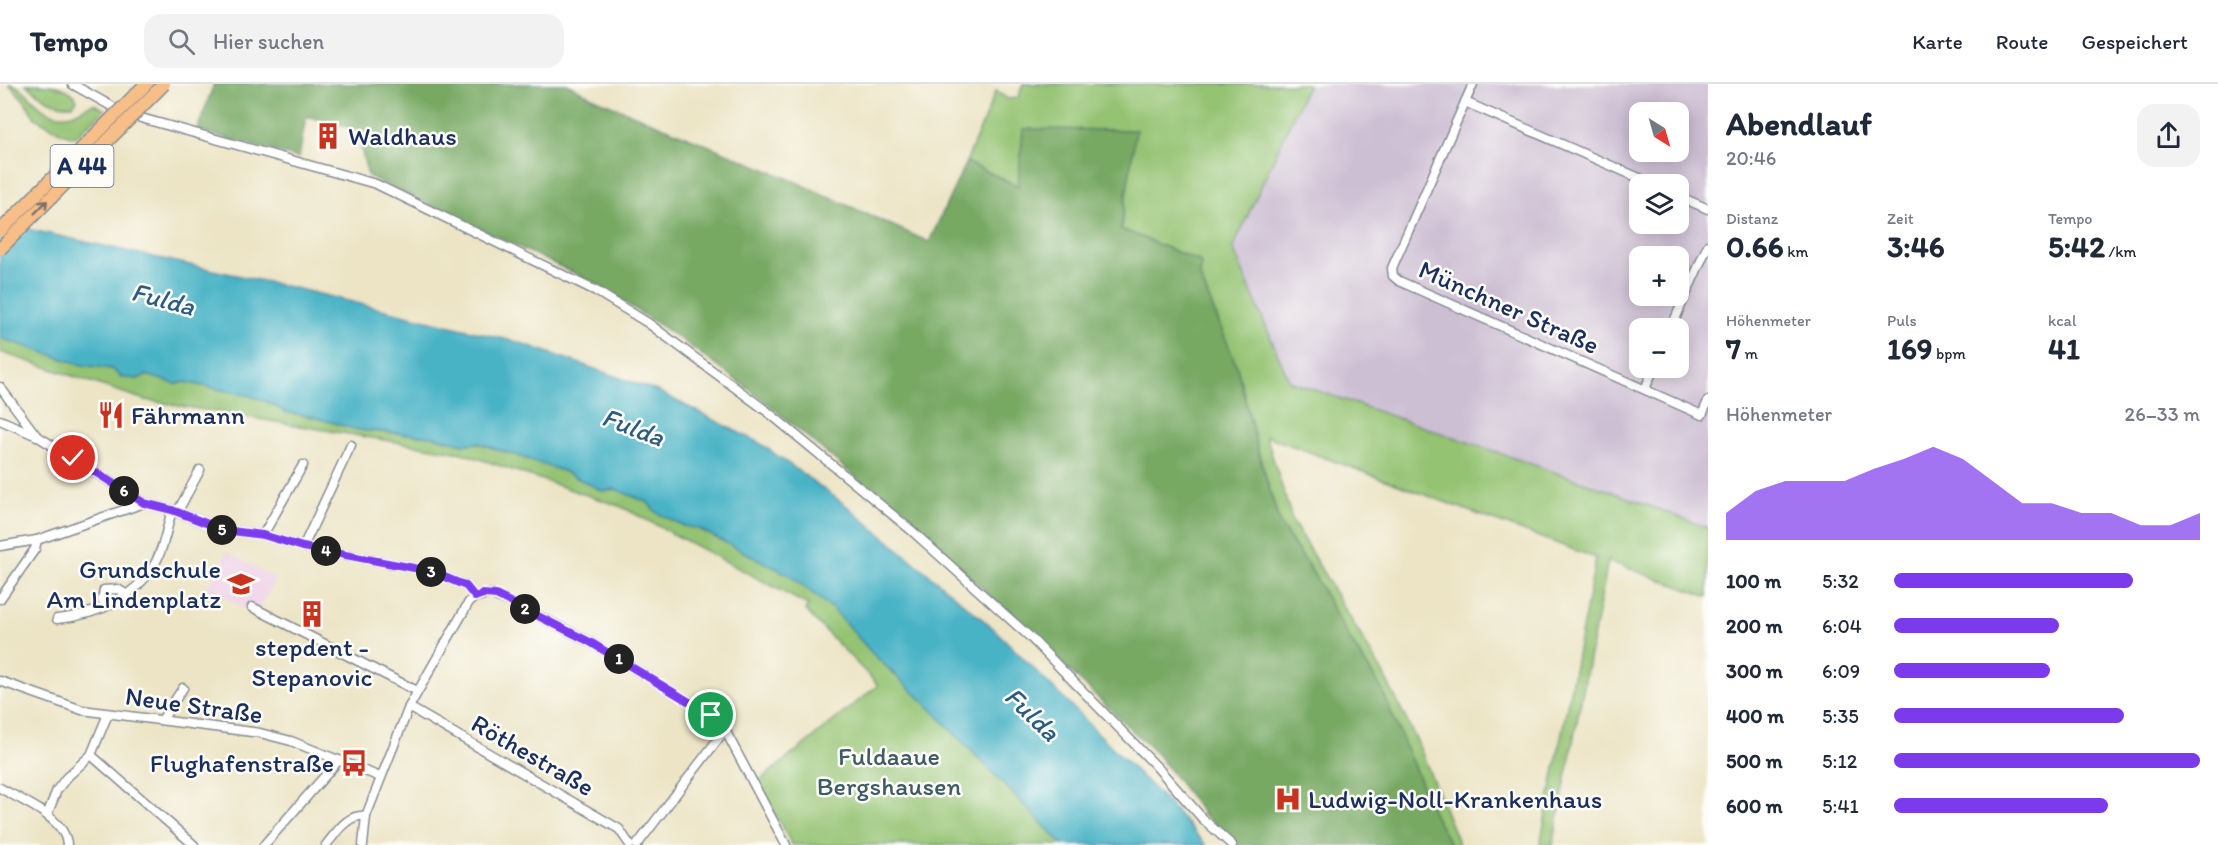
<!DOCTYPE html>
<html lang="de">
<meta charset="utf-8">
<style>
body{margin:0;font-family:Itim,sans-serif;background:#f2f2f3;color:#1f2937;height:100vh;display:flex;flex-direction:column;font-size:22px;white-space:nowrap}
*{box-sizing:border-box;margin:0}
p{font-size:20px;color:#747a83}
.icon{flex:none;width:33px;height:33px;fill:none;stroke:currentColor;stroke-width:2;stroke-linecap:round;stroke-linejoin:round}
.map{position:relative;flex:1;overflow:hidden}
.sheet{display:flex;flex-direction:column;background:#fff;width:510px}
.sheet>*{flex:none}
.needle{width:39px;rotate:143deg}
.fabs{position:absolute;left:1629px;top:18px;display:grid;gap:12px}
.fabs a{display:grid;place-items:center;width:60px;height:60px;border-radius:12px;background:#fff;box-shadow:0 3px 15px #0003;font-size:30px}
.pin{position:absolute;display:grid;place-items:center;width:51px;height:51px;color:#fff;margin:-26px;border:3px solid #fff;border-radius:50%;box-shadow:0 2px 6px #0007}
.km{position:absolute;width:30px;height:30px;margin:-15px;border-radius:50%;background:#222;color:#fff;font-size:16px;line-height:30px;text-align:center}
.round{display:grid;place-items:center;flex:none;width:63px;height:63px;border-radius:18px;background:#f2f2f3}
.head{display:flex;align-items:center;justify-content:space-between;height:102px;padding:0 18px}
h1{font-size:33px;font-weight:700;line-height:45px}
.stats{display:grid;grid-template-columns:repeat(3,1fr);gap:9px;height:102px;padding:6px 18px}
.stats div{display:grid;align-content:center}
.stats b{font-size:30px;font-weight:700}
.stats small{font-size:16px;font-weight:400}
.stats p{font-size:16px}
.chart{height:168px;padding:12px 18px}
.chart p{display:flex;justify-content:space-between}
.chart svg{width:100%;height:108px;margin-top:6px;fill:#7c3aed;opacity:.7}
ul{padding:0 18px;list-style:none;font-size:20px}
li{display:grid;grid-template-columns:96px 72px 1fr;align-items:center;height:45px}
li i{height:15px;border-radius:8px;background:#7c3aed}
header{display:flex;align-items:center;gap:36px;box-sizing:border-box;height:84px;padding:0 30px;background:#fff;border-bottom:2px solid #e0e1e3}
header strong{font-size:28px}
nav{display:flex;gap:33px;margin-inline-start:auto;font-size:21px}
.search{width:420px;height:54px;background:#f2f2f3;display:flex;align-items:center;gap:15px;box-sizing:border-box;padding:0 21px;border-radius:18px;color:#747a83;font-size:22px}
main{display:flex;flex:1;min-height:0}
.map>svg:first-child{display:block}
.built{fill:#eed0e7}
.industrial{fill:#ccbed3;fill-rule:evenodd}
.green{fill:#94c372;stroke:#587968;stroke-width:1.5}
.forest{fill:#77a964;stroke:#496c61;stroke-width:1.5}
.water{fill:#48b3c6;stroke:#327192;stroke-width:1.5}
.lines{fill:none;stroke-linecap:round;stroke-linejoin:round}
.minor-casing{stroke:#848a92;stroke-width:11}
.minor{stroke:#fff;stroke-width:8}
.highway-bridge-casing{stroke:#848a92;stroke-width:15;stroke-linecap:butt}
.highway-bridge{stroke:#f7be87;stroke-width:12}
.oneway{stroke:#7e6f70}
.route-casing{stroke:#fff;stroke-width:12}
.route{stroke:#7c3aed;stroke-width:8}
.labels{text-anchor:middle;stroke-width:5;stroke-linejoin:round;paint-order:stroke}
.shield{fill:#fdfcf7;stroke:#5f6c8c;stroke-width:1.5}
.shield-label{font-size:24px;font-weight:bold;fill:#1b2f5e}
.poi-label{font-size:26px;fill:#1b2f5e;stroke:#fdfcf7;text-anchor:start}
.street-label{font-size:26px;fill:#1b2f5e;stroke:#fdfcf7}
.park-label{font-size:26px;fill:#3f5b64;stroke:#fdfcf7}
.water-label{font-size:27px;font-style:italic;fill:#2b5d82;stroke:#fdfcf7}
</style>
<header>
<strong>Tempo</strong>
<div class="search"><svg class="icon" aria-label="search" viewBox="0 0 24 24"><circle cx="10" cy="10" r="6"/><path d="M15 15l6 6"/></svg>Hier suchen</div>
<nav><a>Karte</a><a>Route</a><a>Gespeichert</a></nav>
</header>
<main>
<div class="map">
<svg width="1708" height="761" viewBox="0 0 1708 761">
<rect width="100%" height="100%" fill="#fdfcf7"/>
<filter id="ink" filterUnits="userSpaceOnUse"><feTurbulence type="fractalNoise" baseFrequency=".0167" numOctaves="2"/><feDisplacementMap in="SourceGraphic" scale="12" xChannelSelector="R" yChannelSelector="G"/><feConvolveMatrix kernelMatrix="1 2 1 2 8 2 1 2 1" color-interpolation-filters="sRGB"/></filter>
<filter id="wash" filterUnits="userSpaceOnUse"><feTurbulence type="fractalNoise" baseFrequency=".008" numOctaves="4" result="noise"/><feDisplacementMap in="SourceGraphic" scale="24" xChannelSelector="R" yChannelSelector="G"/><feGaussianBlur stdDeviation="1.35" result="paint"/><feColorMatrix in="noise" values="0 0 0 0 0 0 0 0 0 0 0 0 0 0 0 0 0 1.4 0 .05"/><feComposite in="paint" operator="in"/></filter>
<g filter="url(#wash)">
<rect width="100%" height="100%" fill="#ece4c5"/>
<!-- built -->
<path class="built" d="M227 468 276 495 257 530 207 505Z"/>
<!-- industrial -->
<path class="industrial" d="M1308 0H1708V444L1607 406 1289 297 1233 164ZM1640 28H1678V68H1640ZM1640 100H1678V140H1640ZM1640 172H1678V212H1640ZM1640 244H1678V284H1640Z"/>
<!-- green -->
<g class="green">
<path d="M9 0C29 1 37 34 67 31 77 30 85 22 94 20L105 26 75 53 62 49 35 34 24 16Z"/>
<path d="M26 0C43 0 70 0 77 16L73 21C52 23 41 12 26 0Z"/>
<path d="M1023 0H1308L1233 164 1289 297 1607 406 1708 444V513L1608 477 1553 761H1540L1596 474 1266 352 1293 438 1383 589 1417 657 1459 761H1451L1435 733 1381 604 1351 557 1311 486 1280 440 1258 367 1237 283 1200 193 1201 178 1121 145 1136 46 1018 102 966 78 996 7 1008 15 1018 14Z"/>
<path d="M0 254 82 281 112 285 121 293 137 295 147 291 176 300 184 298 247 311 268 318 285 328 314 333 358 346 432 352 464 360 478 359 563 387 603 407 615 405 647 418 657 429 684 442 699 445 789 491 834 526 873 570 925 619 1063 761H792L758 698 878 601 805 526 808 521 622 423 462 369 145 316 0 268Z"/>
</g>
<!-- forest -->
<path class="forest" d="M214 0H567L596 15 787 94 929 158 966 78 1018 102 1023 45 1136 46 1121 145 1201 178 1200 193 1237 283 1258 367 1280 440 1311 486 1351 557 1381 604 1435 733 1451 761H1239L1205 732 1158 671 1009 529 920 447 763 316 679 254 597 200 368 92 356 45 306 32 299 74 197 46Z"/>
<!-- water -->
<path class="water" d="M0 139 303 206 521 259 657 307 761 360 847 422 993 544 1171 722 1206 761H1063L925 619 873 570 834 526 789 491 699 445 684 442 657 429 647 418 615 405 603 407 563 387 478 359 464 360 432 352 358 346 314 333 285 328 268 318 247 311 185 298 176 300 147 291 137 295 121 293 112 285 82 281 0 254Z"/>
</g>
<g filter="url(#ink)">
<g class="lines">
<defs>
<g id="minor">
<path d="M72 0 113 23 141 34 376 100 596 207 648 239 768 328 911 446 1030 553 1156 682 1203 735 1232 761"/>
<path d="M1473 0 1392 184 1393 192 1399 197 1702 331 1708 317"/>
<path d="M1465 18 1653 100"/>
<path d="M1678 112 1708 125"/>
<path d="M1671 244 1708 161"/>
<path d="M0 303 35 350"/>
<path d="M1645 305 1654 284"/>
<path d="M0 336 37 352 144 419 172 426 224 446 263 451 303 463 430 487 466 502 475 513"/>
<path d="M178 427 200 386"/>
<path d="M263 451 303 381"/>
<path d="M0 462 37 456 144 419"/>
<path d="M303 463 351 361"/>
<path d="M0 515 35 465 37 456"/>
<path d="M105 523 102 516 104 506 118 505 127 511"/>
<path d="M252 523 417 607"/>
<path d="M57 535C95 531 131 517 153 483 163 467 167 444 172 426"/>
<path d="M0 597 82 626 260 649 291 657 380 693"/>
<path d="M409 623 619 745 630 761"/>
<path d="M162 636 183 604"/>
<path d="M91 671 194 761"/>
<path d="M0 704C21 716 66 734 67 761"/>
<path d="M47 731 57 706 66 694 91 671 108 630"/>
<path d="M264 761 339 676"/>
<path d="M326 761C337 748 347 730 366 732"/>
<path d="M363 761 366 732 409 623 469 518 475 513 490 510 515 520 590 558 711 631 725 646 786 761"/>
<path d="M637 761 725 646"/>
</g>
</defs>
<!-- minor casing -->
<use href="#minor" class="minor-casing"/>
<!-- minor -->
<use href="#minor" class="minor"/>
<defs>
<g id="highway-bridge">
<path d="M0 147 146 0"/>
<path d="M0 165 164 0"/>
</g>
</defs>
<!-- highway-bridge casing -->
<use href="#highway-bridge" class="highway-bridge-casing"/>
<!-- highway-bridge -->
<use href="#highway-bridge" class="highway-bridge"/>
</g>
<!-- one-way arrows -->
<defs><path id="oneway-shaft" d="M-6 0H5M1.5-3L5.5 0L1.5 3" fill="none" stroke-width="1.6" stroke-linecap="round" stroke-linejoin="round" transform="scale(1.5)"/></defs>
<use class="oneway" href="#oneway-shaft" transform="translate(41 123) rotate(-45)"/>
</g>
<g class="lines" filter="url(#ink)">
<defs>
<path id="route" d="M73 374 144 419 172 426 224 446 263 451 303 463 430 487 466 502 475 513 483 510 496 511 590 558 711 631"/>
</defs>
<!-- route casing -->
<use href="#route" class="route-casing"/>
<!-- route -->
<use href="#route" class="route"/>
</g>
<!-- icons -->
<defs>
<symbol id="building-bare" viewBox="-9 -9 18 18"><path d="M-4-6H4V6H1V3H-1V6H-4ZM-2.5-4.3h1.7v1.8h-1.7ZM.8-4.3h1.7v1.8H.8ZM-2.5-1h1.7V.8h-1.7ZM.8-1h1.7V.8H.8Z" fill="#c8321e" stroke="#fdfcf7" stroke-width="2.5" paint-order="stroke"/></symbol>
<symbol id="restaurant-bare" viewBox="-9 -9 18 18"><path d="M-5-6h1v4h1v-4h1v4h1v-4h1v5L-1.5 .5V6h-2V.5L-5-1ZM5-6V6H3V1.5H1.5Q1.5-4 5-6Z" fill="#c8321e" stroke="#fdfcf7" stroke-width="2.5" paint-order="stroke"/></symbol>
<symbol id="school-bare" viewBox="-9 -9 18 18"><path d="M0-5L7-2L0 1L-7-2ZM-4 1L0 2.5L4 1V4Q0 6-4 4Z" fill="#c8321e" stroke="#fdfcf7" stroke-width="2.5" paint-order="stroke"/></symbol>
<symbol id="bus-bare" viewBox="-9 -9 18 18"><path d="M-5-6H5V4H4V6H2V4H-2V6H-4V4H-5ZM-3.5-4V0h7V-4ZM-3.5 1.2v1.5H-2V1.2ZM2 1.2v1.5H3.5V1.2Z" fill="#c8321e" stroke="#fdfcf7" stroke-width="2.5" paint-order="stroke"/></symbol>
<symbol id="hospital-bare" viewBox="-9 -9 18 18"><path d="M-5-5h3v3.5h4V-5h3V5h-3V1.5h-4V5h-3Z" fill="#c8321e" stroke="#fdfcf7" stroke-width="2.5" paint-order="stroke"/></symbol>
</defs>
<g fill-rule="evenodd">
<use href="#building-bare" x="309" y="33" width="38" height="38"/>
<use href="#restaurant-bare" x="92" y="312" width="38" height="38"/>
<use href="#school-bare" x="222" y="481" width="38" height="38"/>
<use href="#building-bare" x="293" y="511" width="38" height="38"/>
<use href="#bus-bare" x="335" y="660" width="38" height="38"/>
<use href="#hospital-bare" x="1269" y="696" width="38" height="38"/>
</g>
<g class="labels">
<!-- shield labels -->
<rect class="shield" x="50.5" y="61" width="63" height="42" rx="4.5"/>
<g class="shield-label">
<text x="82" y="90">A 44</text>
</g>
<!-- poi labels -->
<g class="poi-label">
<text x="348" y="61">Waldhaus</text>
<text x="131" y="340">Fährmann</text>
<text x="221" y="494" text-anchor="end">Grundschule<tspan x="221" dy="30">Am Lindenplatz</tspan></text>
<text x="312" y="572" text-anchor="middle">stepdent -<tspan x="312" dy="30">Stepanovic</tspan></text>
<text x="334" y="688" text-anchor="end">Flughafenstraße</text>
<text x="1308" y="724">Ludwig-Noll-Krankenhaus</text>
</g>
<!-- street labels -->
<g class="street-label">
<text transform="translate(1509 223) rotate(24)" y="9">Münchner Straße</text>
<text transform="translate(194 621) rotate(8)" y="9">Neue Straße</text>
<text transform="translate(533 671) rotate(30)" y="9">Röthestraße</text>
</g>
<!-- park labels -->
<g class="park-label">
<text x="889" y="681">Fuldaaue<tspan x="889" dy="30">Bergshausen</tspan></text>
</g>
<!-- water labels -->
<g class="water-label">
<text transform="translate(163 215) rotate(15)" y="9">Fulda</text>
<text transform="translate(633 343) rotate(21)" y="9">Fulda</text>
<text transform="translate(1032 630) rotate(44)" y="9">Fulda</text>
</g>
</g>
</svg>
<div class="fabs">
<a><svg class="needle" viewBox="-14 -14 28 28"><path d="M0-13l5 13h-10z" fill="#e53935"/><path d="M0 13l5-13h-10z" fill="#747a83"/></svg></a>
<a><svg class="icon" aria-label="layers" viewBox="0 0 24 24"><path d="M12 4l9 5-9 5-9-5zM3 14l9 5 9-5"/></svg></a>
<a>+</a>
<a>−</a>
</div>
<div class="pin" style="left:711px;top:631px;background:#1e9e55"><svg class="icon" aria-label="arrive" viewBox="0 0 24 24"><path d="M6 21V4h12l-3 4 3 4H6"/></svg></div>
<div class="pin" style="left:73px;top:374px;background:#d93025"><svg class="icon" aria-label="check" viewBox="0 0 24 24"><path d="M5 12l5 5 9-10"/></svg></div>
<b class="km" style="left:619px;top:575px">1</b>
<b class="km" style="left:525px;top:525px">2</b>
<b class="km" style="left:431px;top:488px">3</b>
<b class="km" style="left:326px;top:467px">4</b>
<b class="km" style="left:222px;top:446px">5</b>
<b class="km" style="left:124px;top:407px">6</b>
</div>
<section class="sheet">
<div class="head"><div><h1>Abendlauf</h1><p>20:46</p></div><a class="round"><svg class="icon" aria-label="share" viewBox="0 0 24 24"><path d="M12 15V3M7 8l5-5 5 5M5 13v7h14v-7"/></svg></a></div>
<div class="stats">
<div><p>Distanz</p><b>0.66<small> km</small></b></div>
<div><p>Zeit</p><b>3:46</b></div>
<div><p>Tempo</p><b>5:42<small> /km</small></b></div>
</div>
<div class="stats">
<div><p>Höhenmeter</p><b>7<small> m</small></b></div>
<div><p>Puls</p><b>169<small> bpm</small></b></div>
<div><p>kcal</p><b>41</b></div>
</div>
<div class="chart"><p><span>Höhenmeter</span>26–33 m</p>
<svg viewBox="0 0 160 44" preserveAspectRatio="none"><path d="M0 44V33L10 24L20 20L30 20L40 20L50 15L60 11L70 6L80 11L90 20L100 29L110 29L120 33L130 33L140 38L150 38L160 33V44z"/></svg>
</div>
<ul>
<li><b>100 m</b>5:32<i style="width:78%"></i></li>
<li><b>200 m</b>6:04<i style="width:54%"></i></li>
<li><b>300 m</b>6:09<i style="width:51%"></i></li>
<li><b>400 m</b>5:35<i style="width:75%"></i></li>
<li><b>500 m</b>5:12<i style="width:100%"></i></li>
<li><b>600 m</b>5:41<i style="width:70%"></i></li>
</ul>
</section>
</main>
